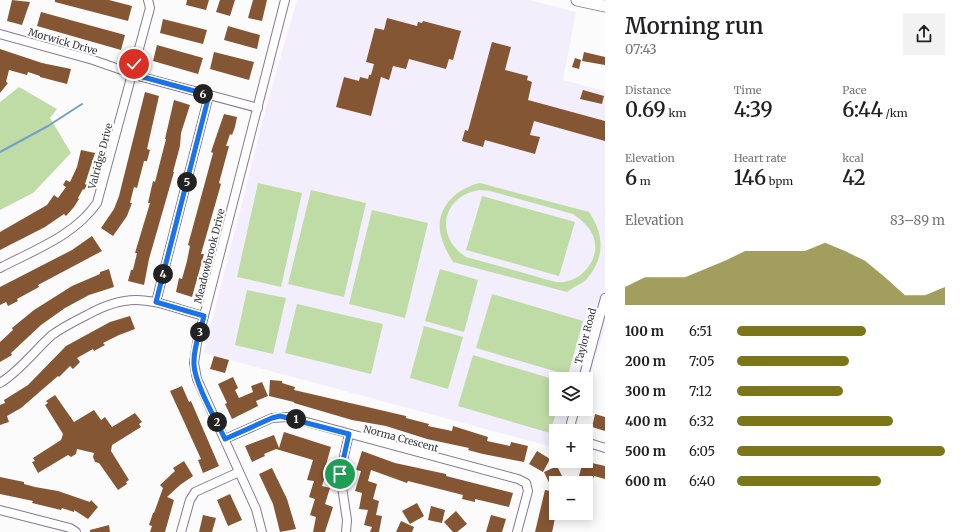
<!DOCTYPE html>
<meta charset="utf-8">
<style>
body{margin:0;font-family:Merriweather,serif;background:#f2f2f2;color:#202124;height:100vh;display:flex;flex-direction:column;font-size:15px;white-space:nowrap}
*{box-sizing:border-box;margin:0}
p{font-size:13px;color:#757577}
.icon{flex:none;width:22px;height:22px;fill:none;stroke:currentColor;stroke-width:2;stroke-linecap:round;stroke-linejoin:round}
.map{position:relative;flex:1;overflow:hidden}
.details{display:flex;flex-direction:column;background:#fff;width:360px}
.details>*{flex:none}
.fabs{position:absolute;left:549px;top:372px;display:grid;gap:8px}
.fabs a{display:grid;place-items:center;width:44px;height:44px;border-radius:0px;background:#fff;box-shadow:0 2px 10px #0003;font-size:20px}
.pin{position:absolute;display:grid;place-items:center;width:34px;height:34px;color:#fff;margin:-17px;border:2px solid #fff;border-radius:50%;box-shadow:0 1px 4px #0007}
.km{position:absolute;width:20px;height:20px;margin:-10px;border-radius:50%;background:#222;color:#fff;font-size:11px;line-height:20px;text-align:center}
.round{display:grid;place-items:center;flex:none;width:42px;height:42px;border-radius:0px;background:#f2f2f2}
.headline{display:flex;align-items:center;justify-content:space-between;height:68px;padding:0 20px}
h1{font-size:22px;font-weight:600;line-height:30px}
.stats{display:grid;grid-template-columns:repeat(3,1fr);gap:6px;height:68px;padding:4px 20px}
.stats div{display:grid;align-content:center}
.stats b{font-size:20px;font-weight:600}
.stats small{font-size:11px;font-weight:400}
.stats p{font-size:11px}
.chart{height:112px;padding:8px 20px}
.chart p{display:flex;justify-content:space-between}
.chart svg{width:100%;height:72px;margin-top:4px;fill:#7c761b;opacity:.7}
ul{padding:0 20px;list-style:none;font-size:13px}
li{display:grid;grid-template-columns:64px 48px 1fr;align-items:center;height:30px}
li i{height:10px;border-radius:5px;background:#7c761b}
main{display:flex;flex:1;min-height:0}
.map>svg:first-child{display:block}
.built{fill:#f3eefc}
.green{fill:#c0dca6;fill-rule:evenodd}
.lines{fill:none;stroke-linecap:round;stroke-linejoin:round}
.stream{stroke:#71a0ca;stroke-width:2}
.building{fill:#855633}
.minor-casing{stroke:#857a93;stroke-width:10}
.major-casing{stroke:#857a93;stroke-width:13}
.minor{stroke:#fff;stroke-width:8}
.major{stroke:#fff;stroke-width:11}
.route-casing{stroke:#fff;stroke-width:8}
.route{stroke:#1a73e8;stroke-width:5}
.labels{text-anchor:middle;stroke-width:4;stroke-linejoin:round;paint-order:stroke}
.street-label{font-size:10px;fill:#3b3641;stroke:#fff}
</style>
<main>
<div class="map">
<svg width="605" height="532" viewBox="0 0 605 532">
<rect width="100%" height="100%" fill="#fbfbfb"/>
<!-- built -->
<path class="built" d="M297 0H530L576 12 563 80 605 91V329L586 388V379H556V409H579L572 431H556V448L204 353 265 112Z"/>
<!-- green -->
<g class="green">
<path d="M19 87 57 109 50 118 71 153 33 193 0 210V102Z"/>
<path d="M258 183 302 193 281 287 237 277Z"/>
<path d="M480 183 589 212C605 236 605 258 586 280 580 285 573 287 567 292L453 262C449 255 445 249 443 242 431 213 453 189 480 183ZM480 190 490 191 573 214C586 223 597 234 595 251 593 266 579 280 564 282 554 283 542 278 531 275 510 269 488 263 466 257 434 237 442 195 480 190Z"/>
<path d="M311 190 366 203 344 297 288 284Z"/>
<path d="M482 196 575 222 559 276 466 250Z"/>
<path d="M372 210 428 223 405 318 349 304Z"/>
<path d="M440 269 478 280 464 332 425 321Z"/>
<path d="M247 290 286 298 273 354 235 345Z"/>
<path d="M492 294 583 321 568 375 476 348Z"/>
<path d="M297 304 383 324 371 374 285 353Z"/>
<path d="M424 326 463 337 448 389 410 378Z"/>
<path d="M473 355 556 380 557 409 550 433 458 406Z"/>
</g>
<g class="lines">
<!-- stream -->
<path class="stream" d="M0 152 48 126 82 104"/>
</g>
<!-- building -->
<g class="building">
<path d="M12 0 30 2 22 25 7 21Z"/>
<path d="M55 0H109L132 6 128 21 55 2Z"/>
<path d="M187 0H209L206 10 186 5Z"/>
<path d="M220 0H235L230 16 216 12Z"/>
<path d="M253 0H267L262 21 248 18Z"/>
<path d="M41 12 125 35 121 50 37 26Z"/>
<path d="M387 18 417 26 418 22 422 23 423 21 461 31 453 60 449 59 446 69 409 59 406 69 393 66 389 80 381 77 371 116 336 107 344 77 359 81 360 77 368 79 369 75H371L374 64 366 62 375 28 384 30Z"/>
<path d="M163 19 207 30 203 44 160 33Z"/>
<path d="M228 26 260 35 257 49 224 40Z"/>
<path d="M492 42 511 47 505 70 528 76 527 80 532 82 528 100 605 121V141L534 121 530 135 540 137 535 154 485 140 483 147 462 141 465 130 468 131Z"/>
<path d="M157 45 203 58 198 74 153 61Z"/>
<path d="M0 49 42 63 71 69 67 84 40 77V76L28 72 27 75 9 70 6 82 8 83 0 93Z"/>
<path d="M214 52 254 62 249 80 210 69Z"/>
<path d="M584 52 605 57V65L582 61Z"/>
<path d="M575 58 581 60 579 69 572 67Z"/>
<path d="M583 90 604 96 602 104 580 99Z"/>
<path d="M145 92 159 96 147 149 150 150 147 161H144L137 188 134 187 130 203H132L127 216 113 236 101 228 114 209 119 196Z"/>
<path d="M174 100 190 105 181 133 180 146 173 172H174L149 259 144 285 128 281 131 270H133L137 253H135L150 203H148L153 181 155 182 166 139H165Z"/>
<path d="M224 114 237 117 235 127 232 135 230 134 226 146H229L219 183 221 184 201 254H204L192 297 176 292 179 278 182 279 187 261 190 246 188 245 213 153 211 152 214 143Z"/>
<path d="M81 150 95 153 85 184 87 185 84 190 83 189 78 198 79 199 74 207 66 216 64 214 45 227 0 250V232L47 205 54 195 58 198 66 187 63 185 66 180 70 182 77 167Z"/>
<path d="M92 236 102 251 38 285 39 287 17 299 18 301 8 306 6 302 0 305V287L72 250Z"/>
<path d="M109 269 114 287 89 295 65 308 41 325 11 353 12 355 0 362V342L13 330 12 328 34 310 72 286 100 274V272Z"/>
<path d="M130 316 135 329 119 335 103 343 105 345 94 351 93 349 77 358 80 362 73 369 70 366 59 377 58 376 21 408 7 416 9 422 0 425V405L5 403 4 400 28 385 66 346 110 322Z"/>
<path d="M214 356 229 360 225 373 210 369Z"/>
<path d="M233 377 238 388 235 390 239 398 253 392 251 386 262 382 268 396 256 401 258 406 232 419 225 404 227 403 218 384Z"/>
<path d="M270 380 282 381V383L295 387 294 390 406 416V418L429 424 428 426 452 431 453 426 488 437 487 441 510 446 511 442 528 446 524 462 483 454 468 450 469 448 427 439 386 426 352 420 294 403V402L269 396Z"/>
<path d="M182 386 189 402 191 401 219 466 203 473 198 460 201 459 170 391Z"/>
<path d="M55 395 74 422 94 410 101 420 105 417 112 427 135 413 142 422 139 424 141 427 112 445 111 451 129 480 126 482 127 484 118 490 99 463 95 462 93 457 94 453 77 449 76 454 71 457 68 455 38 473 32 462 35 461 33 458 61 440 63 434 45 405 48 403 46 401Z"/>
<path d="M595 414 605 417V431L592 427Z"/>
<path d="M284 432 331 447 324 472 326 473 322 486 330 488 325 504 333 507 325 532H313L316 517 310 515 315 499 309 497 314 481 307 480 313 460 276 449 264 454 265 456 252 462 245 446 274 435 279 448Z"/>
<path d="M362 451 395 463 446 474V476L513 493 509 507 475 499V502L462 499 463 495 408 481 407 483 371 470 368 481 377 484 373 499 379 501 376 515 382 516 379 532H370L372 527 364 525 368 510 359 509 362 493 355 491 361 471 356 470Z"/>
<path d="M537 451 550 459 543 472 529 464Z"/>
<path d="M184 461 193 476 180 485 167 497 174 500 165 532H150L152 526 149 525 153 513H154L163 488 160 485 175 471 173 468Z"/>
<path d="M583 461 605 466V479L594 476 593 479 579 476Z"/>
<path d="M557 466 564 480 551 487 544 472Z"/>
<path d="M272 468 287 499 296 529 280 532 273 504 259 474Z"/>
<path d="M0 477 24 482V484L35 487 58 491 90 502 91 500 98 507 88 519 74 510V512L62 508 61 510 32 503 33 501 0 494Z"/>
<path d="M545 490 556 492V513L553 528 552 532H535Z"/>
<path d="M230 494 242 520 228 526 217 500Z"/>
<path d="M417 503 424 516 410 524 402 511Z"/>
<path d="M431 506 445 510 442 523 428 520Z"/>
<path d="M456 511 467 524 457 532H453L444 522Z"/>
<path d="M203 515 216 518 212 532H199Z"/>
<path d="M491 515 506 519 502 532H486Z"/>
<path d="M401 521 414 527 412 532H396Z"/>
<path d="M109 525 110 532H90V530Z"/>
</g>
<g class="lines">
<defs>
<g id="minor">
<path d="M0 34 93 60 142 77 258 108"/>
<path d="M0 268C34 250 74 236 97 203L150 8 148 0"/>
<path d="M156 302 209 95"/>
<path d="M583 379 605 298"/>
<path d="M0 383C20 371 35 350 52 335 63 327 75 321 87 315 135 288 155 303 204 316"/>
<path d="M573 431 571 423 575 409"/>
<path d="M225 439 272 418 288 417 518 479 526 483 528 491 517 532"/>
<path d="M586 442 605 448"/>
<path d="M0 510 70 528 76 532"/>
<path d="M181 532 190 500 195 492 239 472"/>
<path d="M262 532 256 509 197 379 194 363 197 343 285 0"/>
<path d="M346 532 347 520 340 474 349 434"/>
</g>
<path id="major" d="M577 0 605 6"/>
</defs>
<!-- minor casing -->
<use href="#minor" class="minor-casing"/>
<!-- major casing -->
<use href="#major" class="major-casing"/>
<!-- minor -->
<use href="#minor" class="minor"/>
<!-- major -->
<use href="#major" class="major"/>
</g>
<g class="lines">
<defs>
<path id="route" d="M134 64 132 74 209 95 156 302 204 316C200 332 193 349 194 365 195 384 216 420 225 439L272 418 280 416 349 434 340 474"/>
</defs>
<!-- route casing -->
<use href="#route" class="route-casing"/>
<!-- route -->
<use href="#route" class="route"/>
</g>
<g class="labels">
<!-- street labels -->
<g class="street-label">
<text transform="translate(63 41) rotate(16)" y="4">Morwick Drive</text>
<text transform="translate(100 156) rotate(-75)" y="4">Valridge Drive</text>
<text transform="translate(209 256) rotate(-76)" y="4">Meadowbrook Drive</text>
<text transform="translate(585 336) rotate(-75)" y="4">Taylor Road</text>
<text transform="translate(401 438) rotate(15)" y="4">Norma Crescent</text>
</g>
</g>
</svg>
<div class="fabs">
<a><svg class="icon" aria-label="layers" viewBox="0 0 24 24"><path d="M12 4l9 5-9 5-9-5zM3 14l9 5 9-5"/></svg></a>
<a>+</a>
<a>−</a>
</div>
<div class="pin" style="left:340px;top:474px;background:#1e9e55"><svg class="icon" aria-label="arrive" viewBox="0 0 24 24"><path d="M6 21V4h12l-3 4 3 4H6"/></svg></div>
<div class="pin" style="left:134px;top:64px;background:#d93025"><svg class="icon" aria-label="check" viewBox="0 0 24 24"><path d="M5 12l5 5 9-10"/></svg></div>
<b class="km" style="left:296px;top:419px">1</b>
<b class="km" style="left:217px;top:422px">2</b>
<b class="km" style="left:200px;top:332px">3</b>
<b class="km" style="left:163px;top:274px">4</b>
<b class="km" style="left:187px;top:182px">5</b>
<b class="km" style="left:203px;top:94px">6</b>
</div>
<section class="details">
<div class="headline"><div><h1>Morning run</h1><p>07:43</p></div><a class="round"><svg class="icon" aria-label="share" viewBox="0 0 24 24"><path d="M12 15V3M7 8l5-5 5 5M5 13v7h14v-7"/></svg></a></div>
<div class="stats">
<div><p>Distance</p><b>0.69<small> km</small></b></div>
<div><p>Time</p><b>4:39</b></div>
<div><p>Pace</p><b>6:44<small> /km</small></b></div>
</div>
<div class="stats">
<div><p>Elevation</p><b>6<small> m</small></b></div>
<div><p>Heart rate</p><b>146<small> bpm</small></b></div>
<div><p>kcal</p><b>42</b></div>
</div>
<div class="chart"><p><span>Elevation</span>83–89 m</p>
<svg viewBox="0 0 160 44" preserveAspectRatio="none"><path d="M0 44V33L10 27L20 27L30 27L40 22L50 17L60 11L70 11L80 11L90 11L100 6L110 11L120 17L130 27L140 38L150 38L160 33V44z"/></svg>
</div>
<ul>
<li><b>100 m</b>6:51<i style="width:62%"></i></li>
<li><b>200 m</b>7:05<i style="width:54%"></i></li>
<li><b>300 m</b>7:12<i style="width:51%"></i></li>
<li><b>400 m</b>6:32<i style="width:75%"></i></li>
<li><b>500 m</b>6:05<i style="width:100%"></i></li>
<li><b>600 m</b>6:40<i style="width:69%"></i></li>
</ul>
</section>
</main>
